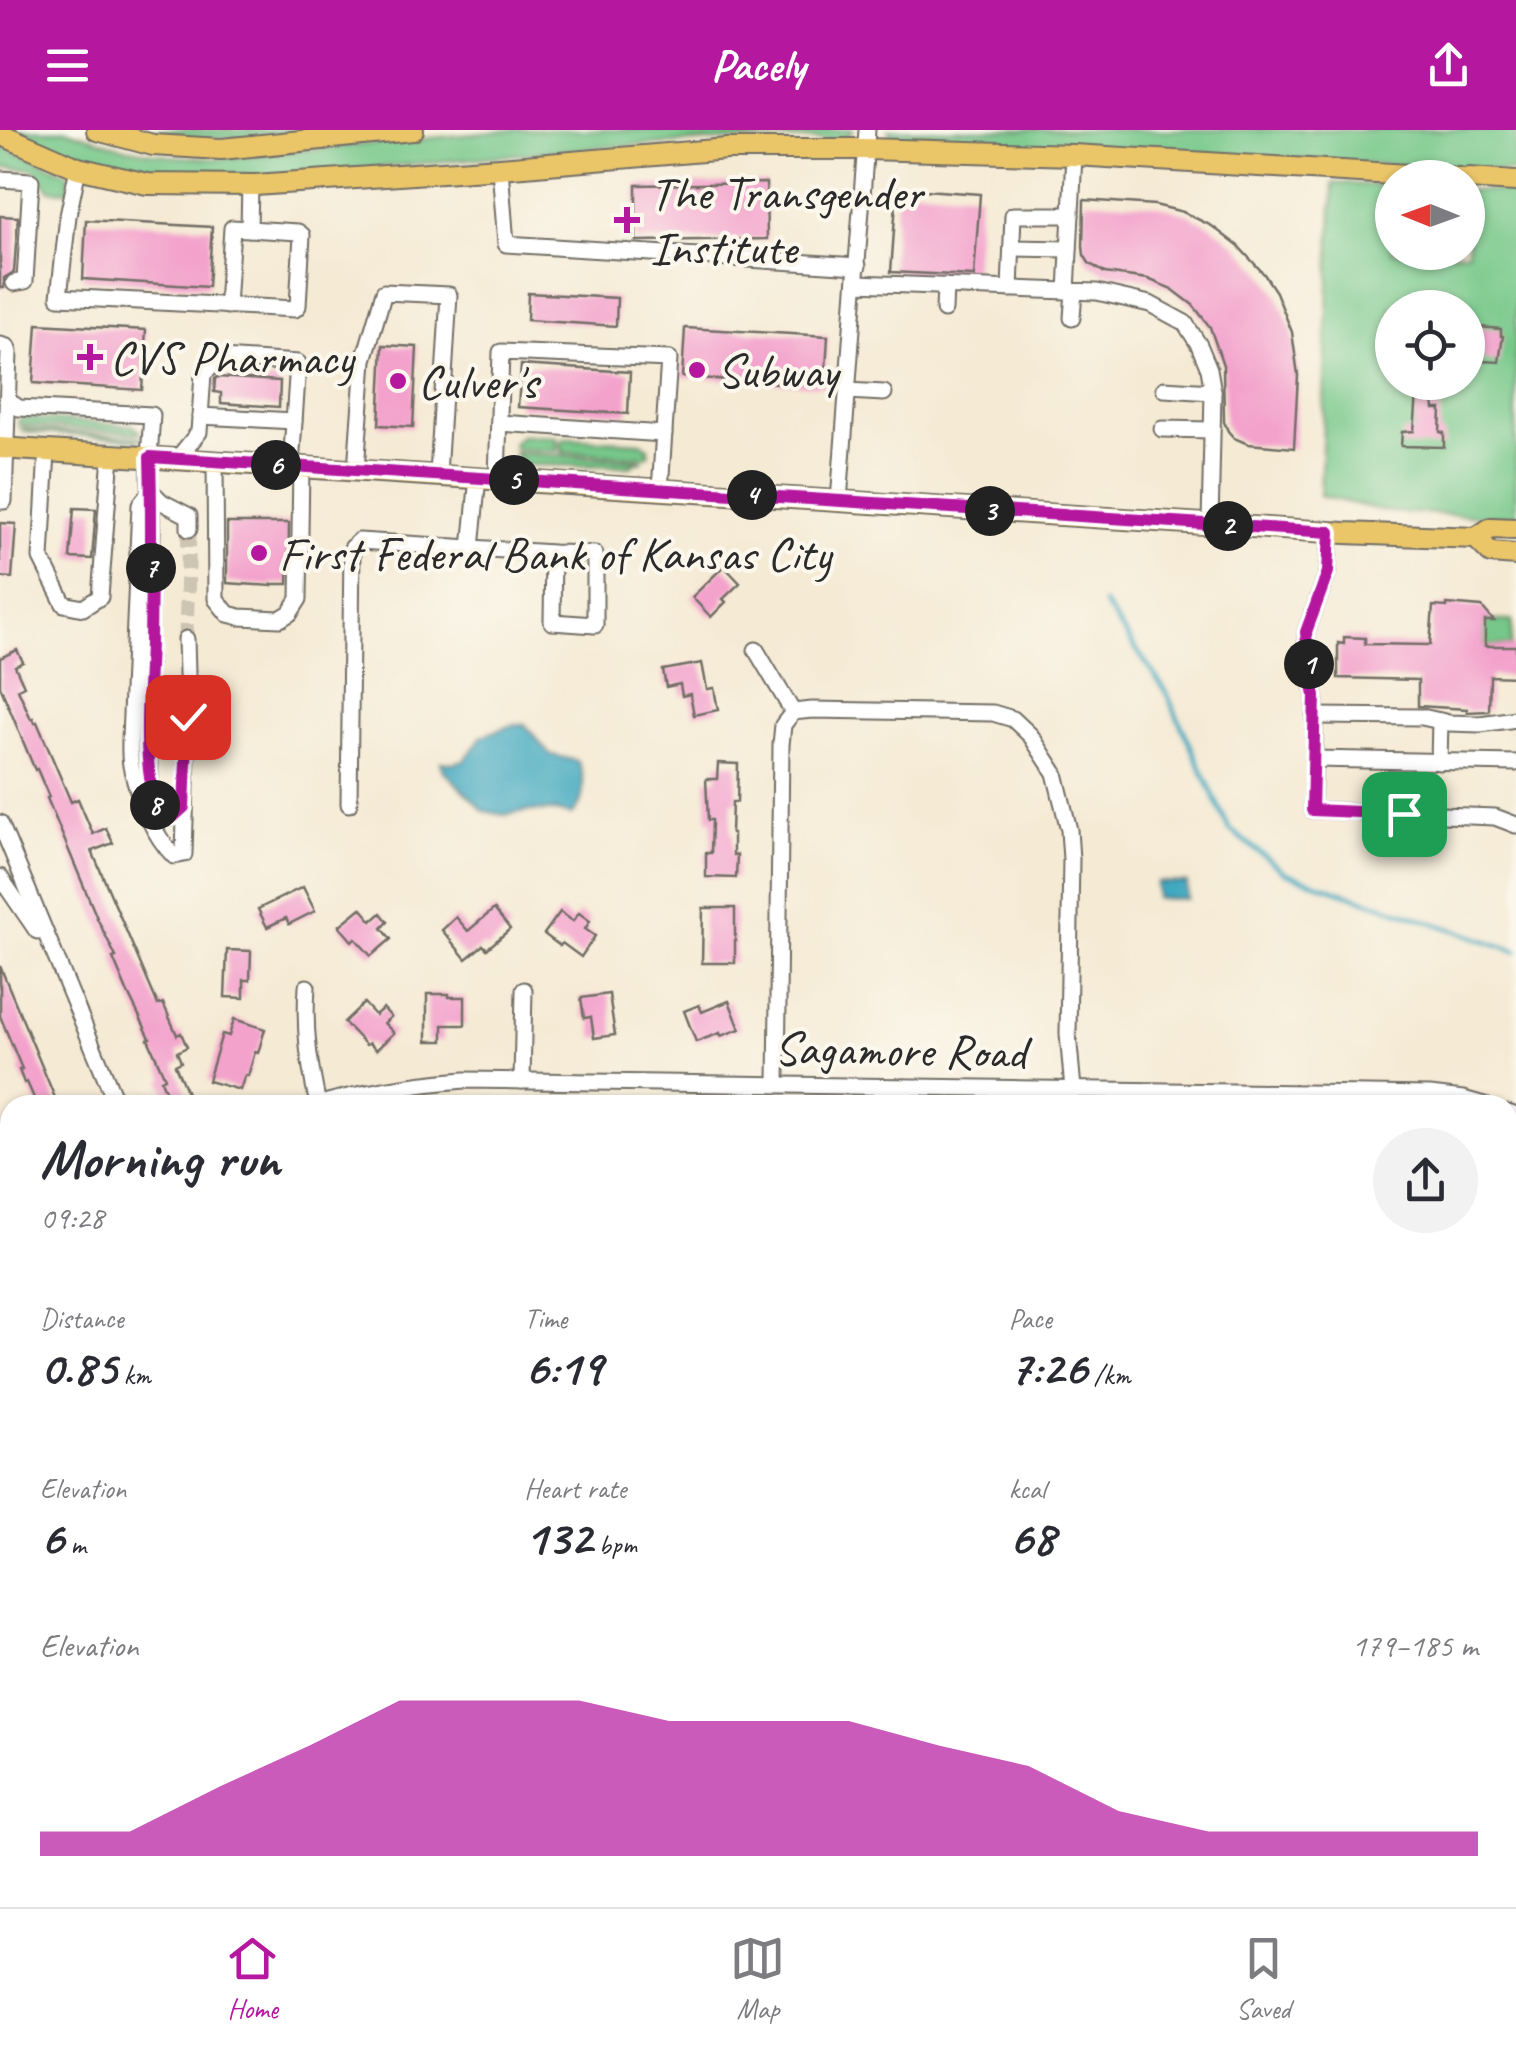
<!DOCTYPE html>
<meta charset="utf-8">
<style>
body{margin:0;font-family:Caveat,sans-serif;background:#f2f2f3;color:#2b2b33;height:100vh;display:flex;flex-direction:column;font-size:38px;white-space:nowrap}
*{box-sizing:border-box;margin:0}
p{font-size:32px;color:#7c7c81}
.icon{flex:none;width:55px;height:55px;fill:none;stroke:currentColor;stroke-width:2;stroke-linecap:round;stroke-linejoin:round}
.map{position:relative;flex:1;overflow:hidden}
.details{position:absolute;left:0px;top:965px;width:1518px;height:812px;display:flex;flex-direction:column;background:#fff;border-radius:30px 30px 0 0;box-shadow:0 2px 8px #0004}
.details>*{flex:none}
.needle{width:65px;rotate:271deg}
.buttons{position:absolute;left:1375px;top:30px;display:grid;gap:20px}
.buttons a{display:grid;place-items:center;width:110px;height:110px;border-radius:50%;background:#fff;box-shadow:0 2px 8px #0004;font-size:50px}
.pin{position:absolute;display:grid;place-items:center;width:85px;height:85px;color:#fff;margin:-42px;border-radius:20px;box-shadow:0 5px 15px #0006}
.km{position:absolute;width:50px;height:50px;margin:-25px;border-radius:50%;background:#222;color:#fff;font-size:28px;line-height:50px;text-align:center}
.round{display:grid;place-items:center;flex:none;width:105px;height:105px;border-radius:52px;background:#f2f2f3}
.summary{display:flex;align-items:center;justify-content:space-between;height:170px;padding:0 40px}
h1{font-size:55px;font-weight:600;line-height:75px}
.stats{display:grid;grid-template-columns:repeat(3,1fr);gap:15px;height:170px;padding:10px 40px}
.stats div{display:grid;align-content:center}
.stats b{font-size:50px;font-weight:600}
.stats small{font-size:28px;font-weight:400}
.stats p{font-size:28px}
.chart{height:280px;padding:20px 40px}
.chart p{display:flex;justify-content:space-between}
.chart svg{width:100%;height:180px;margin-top:10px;fill:#b5179e;opacity:.7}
header{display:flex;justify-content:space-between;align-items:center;height:130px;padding:0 40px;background:#b5179e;color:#fff;font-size:45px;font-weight:600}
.tab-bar{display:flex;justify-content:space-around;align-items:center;height:140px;border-top:2px solid #e1e1e2;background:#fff;font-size:28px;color:#7c7c81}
.tab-bar a{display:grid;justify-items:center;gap:5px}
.tab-bar .current{color:#b5179e}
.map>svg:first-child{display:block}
.green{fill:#76c789;stroke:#50795a;stroke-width:2.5;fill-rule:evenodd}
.water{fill:#3fa8bf;stroke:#356a75;stroke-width:2.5}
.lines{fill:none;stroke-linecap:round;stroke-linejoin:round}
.stream{stroke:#3fa8bf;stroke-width:5}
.building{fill:#f3a2cc}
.minor-tunnel{stroke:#cdc4b2;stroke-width:15;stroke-dasharray:15 8;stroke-linecap:butt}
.minor-casing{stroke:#726e66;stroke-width:19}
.major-casing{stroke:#726e66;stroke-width:24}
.minor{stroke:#fff;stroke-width:15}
.major{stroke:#ebc669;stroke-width:20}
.route-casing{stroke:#fff;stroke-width:20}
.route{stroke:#b5179e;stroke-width:12}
.poi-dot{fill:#b5179e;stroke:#fbf7ec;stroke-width:4}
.labels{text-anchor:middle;stroke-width:8;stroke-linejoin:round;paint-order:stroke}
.poi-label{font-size:48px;fill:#2b2b2b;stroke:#fbf7ec;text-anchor:start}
.street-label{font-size:48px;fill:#2b2b2b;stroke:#fbf7ec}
</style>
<header><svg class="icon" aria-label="menu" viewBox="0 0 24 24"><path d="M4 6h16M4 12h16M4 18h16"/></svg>Pacely<svg class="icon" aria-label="share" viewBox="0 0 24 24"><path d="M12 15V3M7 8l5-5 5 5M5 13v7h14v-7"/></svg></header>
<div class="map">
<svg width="1516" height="1777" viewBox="0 0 1516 1777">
<rect width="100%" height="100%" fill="#fbf7ec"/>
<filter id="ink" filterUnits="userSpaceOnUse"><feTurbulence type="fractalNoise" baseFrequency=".01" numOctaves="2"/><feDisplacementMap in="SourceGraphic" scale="20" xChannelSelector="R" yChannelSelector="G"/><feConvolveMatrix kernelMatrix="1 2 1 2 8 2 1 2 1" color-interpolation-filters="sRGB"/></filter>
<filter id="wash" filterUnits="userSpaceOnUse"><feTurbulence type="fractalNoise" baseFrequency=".0048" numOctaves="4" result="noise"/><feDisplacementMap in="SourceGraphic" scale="40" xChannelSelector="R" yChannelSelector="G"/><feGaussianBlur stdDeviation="2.25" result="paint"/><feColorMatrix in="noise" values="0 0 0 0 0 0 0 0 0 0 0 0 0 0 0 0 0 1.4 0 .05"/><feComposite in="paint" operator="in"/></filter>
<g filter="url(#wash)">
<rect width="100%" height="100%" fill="#f5ead4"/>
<!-- green -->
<g class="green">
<path d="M15 0H67L125 18 169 26 217 29 513 0H853L847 7 837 9C743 9 649 13 555 21 477 28 399 36 320 42 267 45 213 49 160 45 110 41 60 20 15 0Z"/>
<path d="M138 0H322C260 6 199 15 138 0Z"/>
<path d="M888 0H1516V42L1169 22 904 12 893 9Z"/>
<path d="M0 16 64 41 70 46 69 61 50 60 33 39 0 37Z"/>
<path d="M1333 53 1392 56V122H1468V60L1516 62V387L1389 382 1320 366ZM1392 178H1468V252H1392Z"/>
<path d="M23 288 134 296 141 303 18 295 19 290Z"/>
<path d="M20 299 137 307 141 308 138 310 26 302Z"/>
<path d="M522 305 557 307 558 321 516 319 513 317 515 311Z"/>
<path d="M565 308 641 312 648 318 649 324 644 327 562 322V311Z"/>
<path d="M516 323 638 330 643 331 632 333V336L527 335 514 324Z"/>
<path d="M1484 491H1512L1511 516H1484Z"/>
</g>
<!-- water -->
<g class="water">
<path d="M525 594 549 624 577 631C586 646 586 672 572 685L555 681H527L504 685 484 681 443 640 441 632 452 633 465 630 482 606 512 595Z"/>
<path d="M1157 752 1187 753V769L1156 768Z"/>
</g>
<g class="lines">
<!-- stream -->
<path class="stream" d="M1104 474 1165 560 1229 699 1286 743 1516 821"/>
</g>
<g id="blocks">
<!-- building -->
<g class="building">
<path d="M766 53 767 109 636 111V55Z"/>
<path d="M897 58 980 64 974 146 891 142Z"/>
<path d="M1084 70 1155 75 1183 82 1212 96 1238 116 1264 144 1276 162 1292 202 1298 245 1294 318 1248 314 1234 308 1228 301 1224 292 1223 235 1210 197 1193 175 1172 159 1148 149 1105 143 1089 133 1084 125 1083 116Z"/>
<path d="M0 86 18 87 14 142 4 148V158H0Z"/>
<path d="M86 90 212 97 208 157 83 149Z"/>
<path d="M528 163 617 168 616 196 527 190Z"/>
<path d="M37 194 146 200 142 260 33 253Z"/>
<path d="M1468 196 1501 199V206H1503L1499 232 1483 231V225L1468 223Z"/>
<path d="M685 198 828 206 825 256 682 247Z"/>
<path d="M383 215 417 217 413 297 379 295Z"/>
<path d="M521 235 630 242 628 284 518 277Z"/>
<path d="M217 247 280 251 279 277 221 273V263L214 262 215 249Z"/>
<path d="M1417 264 1433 265 1434 279H1441L1440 302 1444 303V317L1401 316 1402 302 1414 301Z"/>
<path d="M74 378 96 379 92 429 70 428Z"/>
<path d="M0 393 16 394 12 448 0 447Z"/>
<path d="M227 393H289L288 454H272V456L227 453Z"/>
<path d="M724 436 740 453 723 469 726 472 711 487 692 467Z"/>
<path d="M1447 474 1482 477 1494 491H1485V516H1516V547L1490 546 1489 581 1467 582V579L1418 576V550L1338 548V513L1344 514V507L1365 508V514L1430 515 1433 476 1447 477Z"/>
<path d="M17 520 23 532 15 536 24 556 18 559 31 589 33 588 35 593 37 592 71 672 78 669 93 704 106 698 113 713 92 721 158 875 163 873 177 905 181 903 187 917 177 922 181 932 175 935 190 970 178 975H171L161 950 165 948 148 909 150 908 127 861 113 828 116 827 97 788 47 668 49 667 37 639 35 640 0 556V528Z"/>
<path d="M702 533 707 559 714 558 718 580 694 585 690 564 682 566 680 554 666 557 663 540Z"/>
<path d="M718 633 738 634 737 672H732L731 703H733V725H737L736 748 706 747V723H711L712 690H708L706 649H717Z"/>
<path d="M303 757 315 781 289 794 286 788 267 797 258 779Z"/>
<path d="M361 778 372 791 381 783 388 792 382 798 391 809 371 826 355 808 352 811 339 796Z"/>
<path d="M703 778H735V833H702Z"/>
<path d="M494 779 510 799 487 819 483 815 466 829 442 800 456 787 468 801Z"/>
<path d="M560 782 573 791 579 783 590 791 585 799 595 806 581 827 562 813 560 816 544 804Z"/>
<path d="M227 820 251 821 250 850H244V868L225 867Z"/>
<path d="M0 836 26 898 58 975H37L27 952 24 953 19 940 22 939 0 886Z"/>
<path d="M427 864H449V867H465V895H443V911H427Z"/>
<path d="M609 864 615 905 594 908 591 887 584 888 581 868Z"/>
<path d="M729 871 740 899 721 906 720 903 696 912 684 881 699 875 702 882Z"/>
<path d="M364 873 375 885 383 878 391 887 384 893 394 903 376 920 369 913 366 915 344 892Z"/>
<path d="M234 889 265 899 258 923 255 922 248 946 245 945 240 960 208 951 222 904 229 906Z"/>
</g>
</g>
</g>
<g filter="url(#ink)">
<use href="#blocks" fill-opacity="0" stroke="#726e66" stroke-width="2.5"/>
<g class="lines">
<!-- minor-tunnel -->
<path class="minor-tunnel" d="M186 509 189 399"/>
<defs>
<g id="minor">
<path d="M1074 25 1067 161 1097 162 1150 174 1185 193 1199 215 1209 239 1213 262 1210 395"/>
<path d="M78 38 68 86 59 167 295 179 298 176 302 105 298 102 249 99 250 55"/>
<path d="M500 38 506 114 858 136"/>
<path d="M0 49 31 51 25 151 14 153"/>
<path d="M1012 118 1069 119"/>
<path d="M856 153 1067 161"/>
<path d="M1010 159 1013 85H1071"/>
<path d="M227 176 232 98 249 99"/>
<path d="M944 180 945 156"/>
<path d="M1072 188 1074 161"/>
<path d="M0 215 7 217 9 222 4 371H0"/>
<path d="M1164 259 1213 262"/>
<path d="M847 261 884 263"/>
<path d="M7 270 19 278 152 285 149 327 152 402 147 609 152 669 161 686 173 687 184 677"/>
<path d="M200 286 294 291"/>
<path d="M499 293 664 304"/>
<path d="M1162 299 1211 300"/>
<path d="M47 321 41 428 64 474 83 478 100 467 111 325"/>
<path d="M178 328 199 302 203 244 222 228 298 233 291 336"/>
<path d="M215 330 216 469 228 484 240 487 280 489 290 483 299 469 301 337"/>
<path d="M356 340 364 230 384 162 449 165 438 345"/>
<path d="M497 349 501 222 669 229 660 360"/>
<path d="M151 361 140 375 130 608C130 619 129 630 132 640 139 669 153 705 174 726L184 724 188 587"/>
<path d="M151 361 162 372 189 386V399"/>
<path d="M839 371 867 0"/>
<path d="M471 418 553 423 552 492 595 495V424L553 423"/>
<path d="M186 509 188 575"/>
<path d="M756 520 793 582"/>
<path d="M793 582 812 580 993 583 1013 589 1031 606 1055 643 1069 700 1071 729 1068 904 1073 959"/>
<path d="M1314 586 1422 587 1449 593 1480 594 1516 589"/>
<path d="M1314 629 1315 566 1307 529 1306 502 1328 442 1330 402"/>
<path d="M1439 632 1440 591"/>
<path d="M1516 633 1314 629 1312 680 1495 687 1516 695"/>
<path d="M349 674 352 418 359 411 471 418 478 347"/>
<path d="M0 693 117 975"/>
<path d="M0 747 37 801"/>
<path d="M307 857C304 901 309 932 318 975"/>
<path d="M522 951 524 860"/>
<path d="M777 954 781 615 783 595 793 582"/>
<path d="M317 975C366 961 414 954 465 950L1430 965 1463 969 1484 975"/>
<path d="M1508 983 1516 986"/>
<path d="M1508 1233 1516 1234"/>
<path d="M0 1527H10"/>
<path d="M1508 1529 1516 1530"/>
<path d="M371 1768 380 1777"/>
<path d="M957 1768 1022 1771 1061 1777"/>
<path d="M224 1777V1768"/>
</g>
<g id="major">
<path d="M97 0 153 15 221 19 413 0"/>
<path d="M0 4 78 38 147 54 255 55 500 38 727 19H866L1074 25 1459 48"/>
<path d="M1468 48 1516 51"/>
<path d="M0 318 1345 403 1476 408 1491 398 1516 399"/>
<path d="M1476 408 1491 423 1516 425"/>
</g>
</defs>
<!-- minor casing -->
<use href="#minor" class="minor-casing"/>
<!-- major casing -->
<use href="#major" class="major-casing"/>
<!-- minor -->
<use href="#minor" class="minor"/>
<!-- major -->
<use href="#major" class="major"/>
</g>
</g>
<g class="lines" filter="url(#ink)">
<defs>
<path id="route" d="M188 587 184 677 173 687 161 686C139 641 149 562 150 511 151 450 152 388 150 327L1330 402 1328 442 1306 502 1308 529 1315 566 1312 680 1404 684"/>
</defs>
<!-- route casing -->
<use href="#route" class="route-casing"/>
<!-- route -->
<use href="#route" class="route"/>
</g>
<!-- markers -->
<g class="poi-dot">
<path d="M622 75h10v10h10v10h-10v10h-10v-10h-10v-10h10z"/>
<path d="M85 212h10v10h10v10h-10v10h-10v-10h-10v-10h10z"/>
<circle cx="697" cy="240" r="10"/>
<circle cx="398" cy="251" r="10"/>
<circle cx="259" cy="423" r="10"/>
</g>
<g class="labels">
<!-- poi labels -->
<g class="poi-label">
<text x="650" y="79">The Transgender<tspan x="650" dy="55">Institute</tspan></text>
<text x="110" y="244">CVS Pharmacy</text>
<text x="717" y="257">Subway</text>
<text x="418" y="268">Culver's</text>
<text x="279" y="440">First Federal Bank of Kansas City</text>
</g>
<!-- street labels -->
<g class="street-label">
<text transform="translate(900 919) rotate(1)" y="17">Sagamore Road</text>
</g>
</g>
</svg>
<div class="buttons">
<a><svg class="needle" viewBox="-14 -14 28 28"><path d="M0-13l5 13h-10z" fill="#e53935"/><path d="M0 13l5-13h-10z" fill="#7c7c81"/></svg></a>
<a><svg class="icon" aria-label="locate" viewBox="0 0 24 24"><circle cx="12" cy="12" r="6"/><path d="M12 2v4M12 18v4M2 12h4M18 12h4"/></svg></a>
</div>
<div class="pin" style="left:1404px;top:684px;background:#1e9e55"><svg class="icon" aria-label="arrive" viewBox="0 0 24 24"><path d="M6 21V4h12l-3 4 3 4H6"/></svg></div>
<div class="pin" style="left:188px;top:587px;background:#d93025"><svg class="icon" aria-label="check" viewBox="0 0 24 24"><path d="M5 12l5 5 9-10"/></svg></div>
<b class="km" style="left:1309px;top:534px">1</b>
<b class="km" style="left:1228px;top:396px">2</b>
<b class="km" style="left:990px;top:381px">3</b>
<b class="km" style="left:752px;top:365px">4</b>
<b class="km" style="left:514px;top:350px">5</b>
<b class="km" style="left:276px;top:335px">6</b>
<b class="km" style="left:151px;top:438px">7</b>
<b class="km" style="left:155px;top:675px">8</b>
<section class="details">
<div class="summary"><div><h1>Morning run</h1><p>09:28</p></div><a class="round"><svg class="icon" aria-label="share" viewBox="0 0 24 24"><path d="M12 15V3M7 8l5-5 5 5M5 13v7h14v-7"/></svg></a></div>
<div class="stats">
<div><p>Distance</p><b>0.85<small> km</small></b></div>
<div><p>Time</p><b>6:19</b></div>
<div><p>Pace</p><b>7:26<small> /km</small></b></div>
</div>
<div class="stats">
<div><p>Elevation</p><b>6<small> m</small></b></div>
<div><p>Heart rate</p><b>132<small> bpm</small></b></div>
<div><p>kcal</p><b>68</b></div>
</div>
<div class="chart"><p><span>Elevation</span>179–185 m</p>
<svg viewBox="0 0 160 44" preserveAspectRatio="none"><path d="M0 44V38L10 38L20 27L30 17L40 6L50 6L60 6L70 11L80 11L90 11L100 17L110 22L120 33L130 38L140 38L150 38L160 38V44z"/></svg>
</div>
</section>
</div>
<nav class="tab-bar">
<a class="current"><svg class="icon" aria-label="home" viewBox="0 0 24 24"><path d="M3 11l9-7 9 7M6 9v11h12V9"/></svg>Home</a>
<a><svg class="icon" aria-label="map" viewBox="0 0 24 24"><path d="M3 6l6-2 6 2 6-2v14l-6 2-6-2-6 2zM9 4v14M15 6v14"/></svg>Map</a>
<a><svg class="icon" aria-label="saved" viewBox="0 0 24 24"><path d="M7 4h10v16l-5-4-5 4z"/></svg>Saved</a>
</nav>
